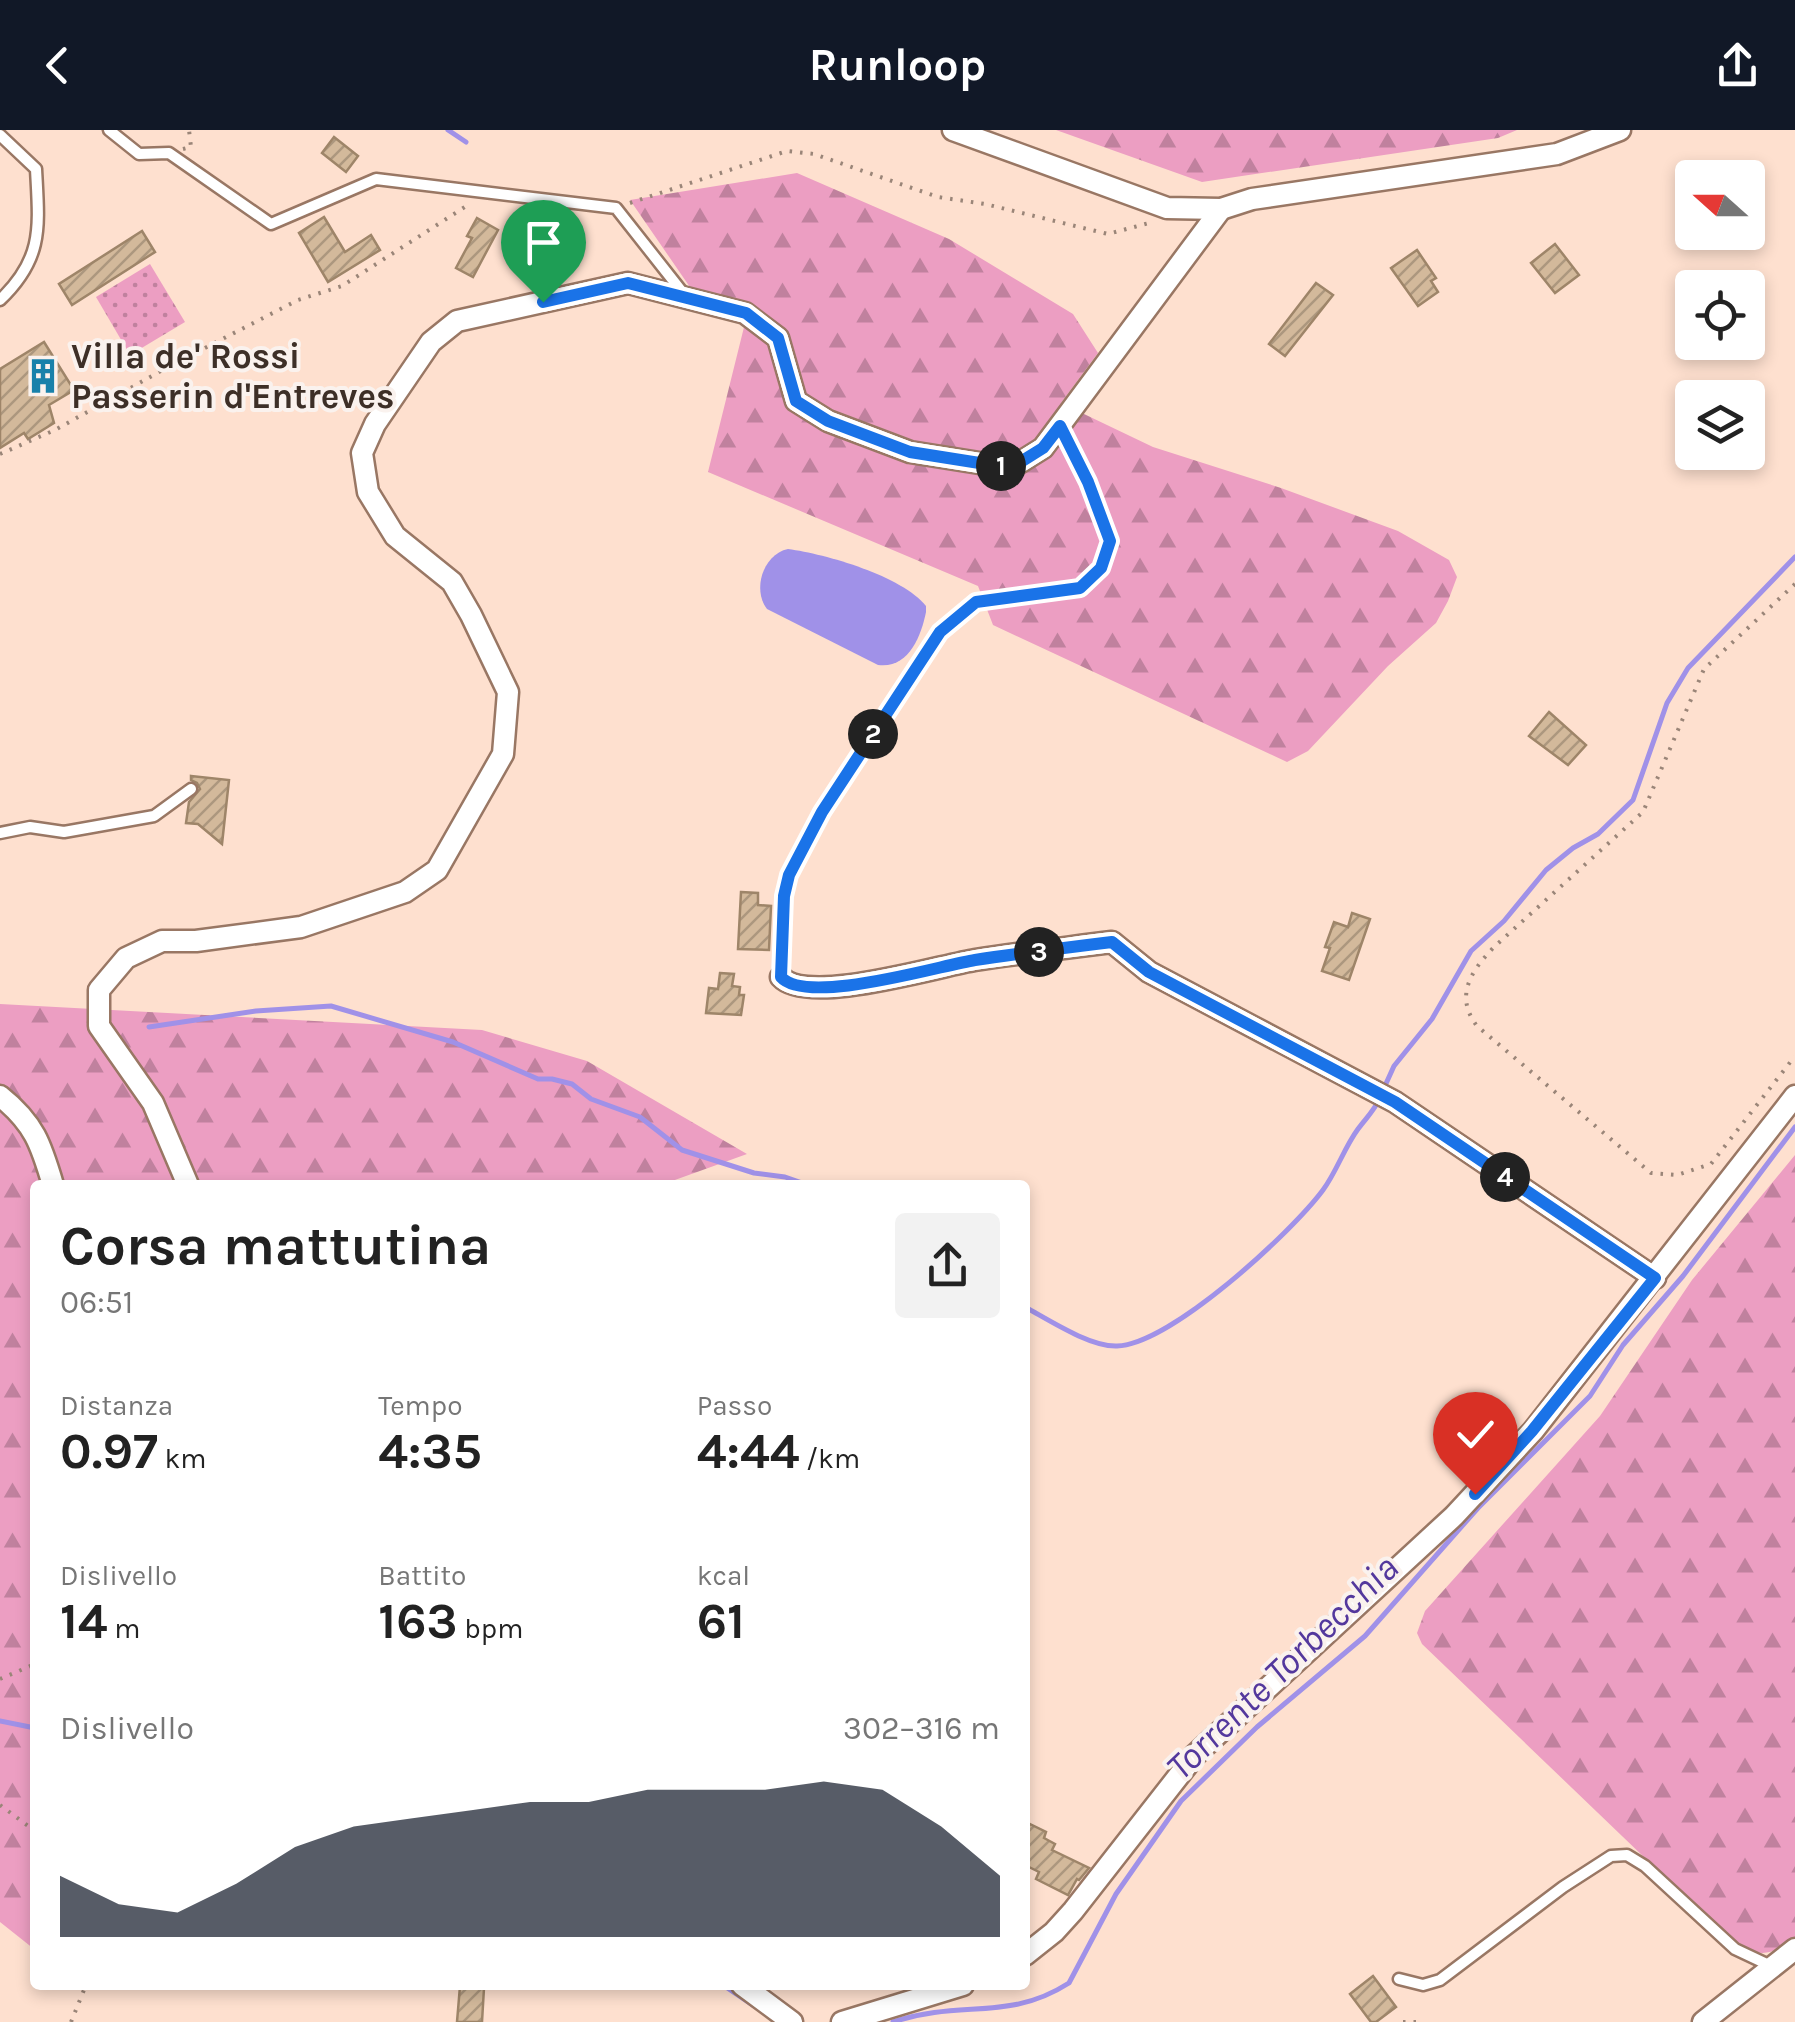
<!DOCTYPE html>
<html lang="it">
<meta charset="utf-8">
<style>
body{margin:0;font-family:Karla,sans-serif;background:#f2f2f2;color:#222;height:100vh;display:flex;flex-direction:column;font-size:38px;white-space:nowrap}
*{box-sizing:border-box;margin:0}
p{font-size:32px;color:#767676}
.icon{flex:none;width:55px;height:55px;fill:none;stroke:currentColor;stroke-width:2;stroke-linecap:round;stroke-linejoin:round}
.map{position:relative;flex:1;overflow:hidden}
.panel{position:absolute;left:30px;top:1050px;width:1000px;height:810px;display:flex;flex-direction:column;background:#fff;border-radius:10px;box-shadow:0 5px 15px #0003}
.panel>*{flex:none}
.needle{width:65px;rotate:291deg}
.tools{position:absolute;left:1675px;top:30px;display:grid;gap:20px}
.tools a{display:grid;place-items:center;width:90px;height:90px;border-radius:10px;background:#fff;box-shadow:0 5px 15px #0003;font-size:50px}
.pin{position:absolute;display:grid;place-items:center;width:85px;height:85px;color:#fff;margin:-102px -42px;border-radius:50% 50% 50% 0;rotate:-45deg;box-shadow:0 0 10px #0007}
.pin .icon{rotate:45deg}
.km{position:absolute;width:50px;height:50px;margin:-25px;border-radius:50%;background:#222;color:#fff;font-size:28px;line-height:50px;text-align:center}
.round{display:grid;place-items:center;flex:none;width:105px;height:105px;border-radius:10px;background:#f2f2f2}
.head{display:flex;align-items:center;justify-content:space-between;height:170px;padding:0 30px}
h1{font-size:55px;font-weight:700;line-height:75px}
.metrics{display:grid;grid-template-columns:repeat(3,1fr);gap:15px;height:170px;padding:10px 30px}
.metrics div{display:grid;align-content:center}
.metrics b{font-size:50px;font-weight:700}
.metrics small{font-size:28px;font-weight:400}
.metrics p{font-size:28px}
.chart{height:280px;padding:20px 30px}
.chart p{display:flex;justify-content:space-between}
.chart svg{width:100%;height:180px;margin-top:10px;fill:#111827;opacity:.7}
header{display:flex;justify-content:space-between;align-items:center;height:130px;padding:0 30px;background:#111827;color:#fff;font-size:45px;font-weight:700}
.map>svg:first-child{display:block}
.forest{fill:url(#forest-firs)}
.garden{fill:url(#garden-dots)}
.water{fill:#a091e8}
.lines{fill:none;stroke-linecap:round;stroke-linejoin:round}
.stream{stroke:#a091e8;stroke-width:5}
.building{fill:url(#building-hatch);stroke:#9e8569;stroke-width:2.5}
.lane-casing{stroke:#997764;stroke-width:15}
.street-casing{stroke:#997764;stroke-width:25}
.path{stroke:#9a8578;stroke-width:4;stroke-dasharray:2.5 8;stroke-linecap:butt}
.lane{stroke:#fff;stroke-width:10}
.street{stroke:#fff;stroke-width:20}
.route-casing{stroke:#fff;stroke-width:20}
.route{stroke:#1a73e8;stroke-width:12}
.labels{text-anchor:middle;stroke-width:8;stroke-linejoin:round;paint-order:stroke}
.poi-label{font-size:35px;font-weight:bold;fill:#3d2f27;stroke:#faf2ee;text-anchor:start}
.water-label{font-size:38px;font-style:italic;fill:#53389d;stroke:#faf2ee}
</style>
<header><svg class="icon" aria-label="back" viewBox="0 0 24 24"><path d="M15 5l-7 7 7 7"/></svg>Runloop<svg class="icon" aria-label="share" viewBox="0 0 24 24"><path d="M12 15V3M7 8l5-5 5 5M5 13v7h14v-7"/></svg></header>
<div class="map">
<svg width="1795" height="1892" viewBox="0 0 1795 1892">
<defs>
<pattern id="forest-firs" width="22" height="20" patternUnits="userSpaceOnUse" patternTransform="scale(2.5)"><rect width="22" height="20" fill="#ec9ec2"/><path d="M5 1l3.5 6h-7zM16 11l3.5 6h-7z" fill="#c0819e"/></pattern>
<pattern id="garden-dots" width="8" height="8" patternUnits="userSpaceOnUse" patternTransform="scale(2.5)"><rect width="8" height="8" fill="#ec9ec2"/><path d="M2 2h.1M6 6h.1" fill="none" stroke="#c0819e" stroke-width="1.8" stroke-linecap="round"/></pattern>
<pattern id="building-hatch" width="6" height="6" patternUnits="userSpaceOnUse" patternTransform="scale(2.5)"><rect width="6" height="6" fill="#d3b99b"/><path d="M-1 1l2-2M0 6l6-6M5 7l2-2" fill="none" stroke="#ac977e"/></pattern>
</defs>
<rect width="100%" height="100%" fill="#fee0cf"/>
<!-- forest -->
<g class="forest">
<path d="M1056 0H1517L1498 8 1202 52Z"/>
<path d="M797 43 949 109 1073 184 1098 223 1061 273 1153 317 1281 358 1398 401 1449 430 1457 447 1448 471 1436 493 1388 536 1308 621 1287 632 993 495 978 456 708 342 749 177 694 163 630 70Z"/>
<path d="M0 874 482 900 587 931 747 1024 661 1055H35L34 1819 0 1792Z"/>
<path d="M1795 1025V1808C1763 1832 1753 1825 1722 1802L1422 1514 1417 1503 1425 1481 1600 1286 1692 1150Z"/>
</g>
<!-- garden -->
<path class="garden" d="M150 134 185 192 130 225 96 167Z"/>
<!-- water -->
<path class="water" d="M788 419C826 424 902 446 926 476V482C921 507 908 539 878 535L767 479C752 460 763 424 788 419Z"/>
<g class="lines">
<!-- stream -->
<g class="stream">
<path d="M448 0 466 12"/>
<path d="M149 897 256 881 331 876 453 912 538 949H552L572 954 591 969 640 987 682 1020 754 1043 785 1047 808 1055"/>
<path d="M1384 958 1394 936 1432 889 1471 821 1504 791 1546 740 1573 718 1598 704 1633 670 1667 573 1688 538 1795 427"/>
<path d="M1025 1177C1049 1190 1090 1217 1117 1216 1171 1214 1291 1103 1323 1060 1337 1041 1344 1018 1358 999 1366 988 1374 981 1380 968"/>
<path d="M0 1591 35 1598"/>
<path d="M723 1855 754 1876"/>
<path d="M893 1892C963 1869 1008 1892 1069 1853L1116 1764 1181 1671 1257 1597 1365 1506 1478 1378 1590 1266 1623 1215 1683 1146 1795 997"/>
</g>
</g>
<!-- building -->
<g class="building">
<path d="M334 7 358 26 346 42 322 23Z"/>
<path d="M324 87 345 122 371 105 380 120 328 152 299 103Z"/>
<path d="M477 88 498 100 473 147 456 138 472 108 467 106Z"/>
<path d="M142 101 155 122 72 175 59 154Z"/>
<path d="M1555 114 1579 145 1555 163 1531 133Z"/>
<path d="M1417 120 1436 148 1431 151 1438 162 1418 176 1391 138Z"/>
<path d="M1316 153 1333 165 1285 226 1269 214Z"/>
<path d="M44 212 74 260 49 275 54 293 28 309 24 303 0 318V239Z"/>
<path d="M1549 582 1586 615 1568 635 1529 606Z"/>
<path d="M191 646 229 650 222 714 198 694 186 693 189 672 200 659 197 653 191 650Z"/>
<path d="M741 762 758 763V775L771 776 769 820 738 819Z"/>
<path d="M1352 783 1370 789 1349 850 1322 841 1330 818 1325 817 1334 792 1348 797Z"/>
<path d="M720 843 734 844 732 856 740 857 739 865H744L741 885 706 883 709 858 718 859Z"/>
<path d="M1030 1694 1046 1702 1044 1708 1055 1714 1052 1720 1089 1738 1079 1750 1077 1749 1068 1765 1036 1749 1039 1742 1025 1735V1704Z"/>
<path d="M1373 1846 1396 1877 1376 1892H1371L1350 1864Z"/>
<path d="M460 1856 484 1858 482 1892H457Z"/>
</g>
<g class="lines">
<defs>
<g id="lane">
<path d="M109 0 139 24 169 23 271 94 376 49 616 78 683 163"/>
<path d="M0 5 36 39C39 97 44 128 0 170"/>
<path d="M0 703 30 697 64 702 154 686 191 659"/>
<path d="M1399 1849 1423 1855 1440 1850 1563 1757 1611 1726 1627 1725 1645 1736 1735 1819 1771 1836"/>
</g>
<g id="street">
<path d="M953 0 1167 78 1221 79 1252 69 1557 24 1620 0"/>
<path d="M781 847C807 876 938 836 975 830 1020 823 1066 818 1112 812L1149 842 1395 972 1655 1148"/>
<path d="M0 966C34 993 41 1014 53 1055"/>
<path d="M188 1055 153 973 99 896V860L126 828 162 811H196L301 797 405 762 437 740 503 624 508 562 471 485 452 452 395 406 368 362 362 323 375 294 431 212 457 191 628 153 745 183 778 208 796 271 828 291 910 322 1011 338 1043 318 1221 79"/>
<path d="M1025 1825 1054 1802 1073 1781 1195 1625 1454 1386 1533 1301 1795 966"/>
<path d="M742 1855 792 1892"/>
<path d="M842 1892 963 1855"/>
<path d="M1703 1892 1795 1819"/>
</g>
</defs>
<!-- lane casing -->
<use href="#lane" class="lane-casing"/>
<!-- street casing -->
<use href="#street" class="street-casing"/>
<!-- path -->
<g class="path">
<path d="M183 19 191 17 189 0"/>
<path d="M630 73 787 21 814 24 938 67 985 74 1108 104 1149 93"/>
<path d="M0 324 55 300 168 237 298 170 342 156 471 73"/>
<path d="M1795 454 1704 539 1643 682 1494 817C1471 841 1454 866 1477 896L1651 1043 1677 1045 1711 1034 1795 926"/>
<path d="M781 828 784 766 789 745 822 682 940 502 976 472 1080 457 1101 438 1110 411 1088 352 1068 313"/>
<path d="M0 1549 35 1534"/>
<path d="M0 1675 35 1701"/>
<path d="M71 1892 86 1855"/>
<path d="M1403 1892H1416"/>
</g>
<!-- lane -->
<use href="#lane" class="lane"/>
<!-- street -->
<use href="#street" class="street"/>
</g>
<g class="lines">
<defs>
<path id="route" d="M543 172 628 153 746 183 778 208 796 271 828 291 910 322 1011 338 1043 318 1060 296 1088 352 1110 411 1101 438 1080 458 976 472 940 502 822 682 789 745 784 766 781 847C807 876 938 836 975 830 1020 823 1066 818 1112 812L1149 842 1395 972 1655 1148 1532 1301 1475 1364"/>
</defs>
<!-- route casing -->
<use href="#route" class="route-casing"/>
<!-- route -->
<use href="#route" class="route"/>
</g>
<!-- icons -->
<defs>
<symbol id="building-bare" viewBox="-9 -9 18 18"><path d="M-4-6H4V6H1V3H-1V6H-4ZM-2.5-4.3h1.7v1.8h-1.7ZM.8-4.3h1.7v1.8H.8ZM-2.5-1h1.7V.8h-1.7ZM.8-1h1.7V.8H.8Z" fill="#1881aa" stroke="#faf2ee" stroke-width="2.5" paint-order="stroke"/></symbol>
</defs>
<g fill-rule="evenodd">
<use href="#building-bare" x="18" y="221" width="50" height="50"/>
</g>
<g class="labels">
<!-- poi labels -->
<g class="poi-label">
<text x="71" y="238">Villa de' Rossi<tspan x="71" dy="40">Passerin d'Entreves</tspan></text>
</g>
<!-- water labels -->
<g class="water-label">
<text transform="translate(1282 1537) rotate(-44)" y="13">Torrente Torbecchia</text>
</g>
</g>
</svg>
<div class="tools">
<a><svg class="needle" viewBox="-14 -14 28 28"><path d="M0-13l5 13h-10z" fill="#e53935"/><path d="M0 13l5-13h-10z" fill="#767676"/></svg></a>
<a><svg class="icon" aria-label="locate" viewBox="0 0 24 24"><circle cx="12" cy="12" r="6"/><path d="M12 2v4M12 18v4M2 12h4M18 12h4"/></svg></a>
<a><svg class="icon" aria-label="layers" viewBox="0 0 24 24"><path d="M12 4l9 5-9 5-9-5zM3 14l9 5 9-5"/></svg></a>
</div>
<div class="pin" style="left:543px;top:172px;background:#1e9e55"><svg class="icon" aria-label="arrive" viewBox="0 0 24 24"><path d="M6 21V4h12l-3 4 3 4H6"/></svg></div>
<div class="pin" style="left:1475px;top:1364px;background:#d93025"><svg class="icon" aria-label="check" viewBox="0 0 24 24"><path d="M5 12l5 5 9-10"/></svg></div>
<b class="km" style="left:1001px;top:336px">1</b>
<b class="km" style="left:873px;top:604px">2</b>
<b class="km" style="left:1039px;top:822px">3</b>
<b class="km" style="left:1505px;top:1047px">4</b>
<section class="panel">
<div class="head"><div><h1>Corsa mattutina</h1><p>06:51</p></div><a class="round"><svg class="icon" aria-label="share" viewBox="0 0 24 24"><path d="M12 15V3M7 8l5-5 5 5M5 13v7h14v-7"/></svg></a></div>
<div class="metrics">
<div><p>Distanza</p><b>0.97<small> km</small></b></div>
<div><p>Tempo</p><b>4:35</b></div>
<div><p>Passo</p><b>4:44<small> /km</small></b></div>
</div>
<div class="metrics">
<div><p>Dislivello</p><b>14<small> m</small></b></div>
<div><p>Battito</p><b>163<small> bpm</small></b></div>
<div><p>kcal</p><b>61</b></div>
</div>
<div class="chart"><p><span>Dislivello</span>302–316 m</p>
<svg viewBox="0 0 160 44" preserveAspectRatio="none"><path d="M0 44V29L10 36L20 38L30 31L40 22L50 17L60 15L70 13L80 11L90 11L100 8L110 8L120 8L130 6L140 8L150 17L160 29V44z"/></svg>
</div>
</section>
</div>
